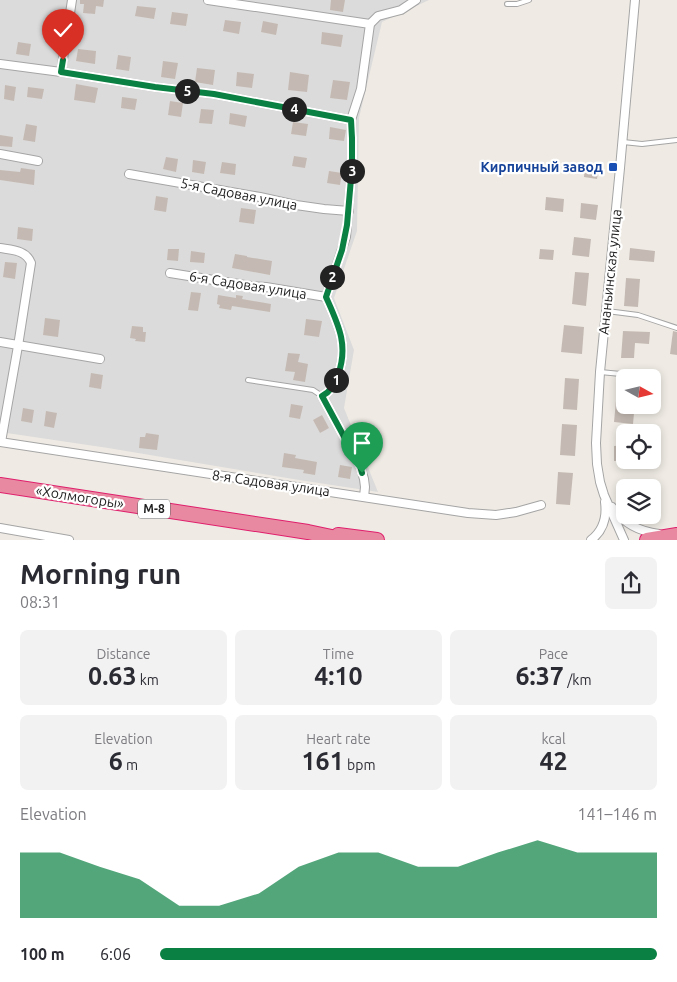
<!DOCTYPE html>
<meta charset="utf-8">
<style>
body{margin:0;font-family:Ubuntu,sans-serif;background:#f2f2f3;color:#2b2b33;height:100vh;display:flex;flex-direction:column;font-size:19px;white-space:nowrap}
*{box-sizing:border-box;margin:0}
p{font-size:16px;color:#7c7c81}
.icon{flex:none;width:28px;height:28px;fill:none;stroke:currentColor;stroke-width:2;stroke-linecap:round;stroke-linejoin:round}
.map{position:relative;height:540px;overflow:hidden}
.drawer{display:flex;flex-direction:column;background:#fff;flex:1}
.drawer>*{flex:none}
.needle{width:32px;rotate:98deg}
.buttons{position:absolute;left:616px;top:369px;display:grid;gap:10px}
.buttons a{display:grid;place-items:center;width:45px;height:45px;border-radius:8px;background:#fff;box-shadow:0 2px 8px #0003;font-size:25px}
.pin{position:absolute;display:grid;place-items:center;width:42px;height:42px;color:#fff;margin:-51px -21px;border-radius:50% 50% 50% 0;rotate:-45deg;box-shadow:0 0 5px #0007}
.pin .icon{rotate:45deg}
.km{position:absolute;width:25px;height:25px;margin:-12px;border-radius:50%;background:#222;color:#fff;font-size:14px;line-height:25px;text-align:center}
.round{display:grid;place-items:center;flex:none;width:52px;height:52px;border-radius:8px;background:#f2f2f3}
.head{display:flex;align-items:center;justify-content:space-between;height:85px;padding:0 20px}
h1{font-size:28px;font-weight:600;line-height:38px}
.metrics{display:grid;grid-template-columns:repeat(3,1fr);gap:8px;height:85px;padding:5px 20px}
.metrics div{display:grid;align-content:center;border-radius:8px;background:#f2f2f3;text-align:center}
.metrics b{font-size:25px;font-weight:600}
.metrics small{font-size:14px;font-weight:400}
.metrics p{font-size:14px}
.chart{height:140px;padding:10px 20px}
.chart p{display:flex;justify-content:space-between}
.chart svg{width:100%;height:90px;margin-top:5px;fill:#0b8043;opacity:.7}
ul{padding:0 20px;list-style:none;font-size:16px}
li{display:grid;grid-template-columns:80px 60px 1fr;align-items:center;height:38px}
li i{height:12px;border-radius:6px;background:#0b8043}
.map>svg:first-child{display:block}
.residential{fill:#dcdbdb}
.building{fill:#c4bab3}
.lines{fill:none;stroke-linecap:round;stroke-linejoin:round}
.lane-casing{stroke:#a5a5a5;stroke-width:6}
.street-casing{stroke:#a5a5a5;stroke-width:10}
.highway-casing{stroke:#df1f6c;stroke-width:16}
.lane{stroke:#fff;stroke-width:4}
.street{stroke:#fff;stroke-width:8}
.highway{stroke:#e989a1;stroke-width:14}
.route-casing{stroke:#fff;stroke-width:10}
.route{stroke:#0b8043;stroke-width:6}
.transit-dot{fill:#1a4fb4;stroke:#fff;stroke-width:2}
.labels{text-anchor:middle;stroke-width:4.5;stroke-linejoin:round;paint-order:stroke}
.shield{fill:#fff;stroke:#626262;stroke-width:1}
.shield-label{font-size:12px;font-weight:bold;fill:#1e1e1e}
.transit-label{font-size:14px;font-weight:bold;fill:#164399;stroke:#fff;text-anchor:end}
.street-label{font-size:14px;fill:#1e1e1e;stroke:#fff}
</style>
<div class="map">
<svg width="677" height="540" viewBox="0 0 677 540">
<rect width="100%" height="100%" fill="#efebe4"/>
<!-- residential -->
<path class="residential" d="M0 0H429L382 22 359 118 357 231 334 298 354 350 344 408 378 492 299 480 108 448 0 432Z"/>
<!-- building -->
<g class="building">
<path d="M80 0H104L103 7 96 6 95 14 83 13 84 4H80Z"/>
<path d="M331 0H345L343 12 330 10Z"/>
<path d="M137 6 156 8 154 19 135 16Z"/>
<path d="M172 12 188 14 186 26 170 24Z"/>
<path d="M225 20 241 22 239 34 223 31Z"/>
<path d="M263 21 278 24 276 35 261 32Z"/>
<path d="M322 32 343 35 341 47 321 44Z"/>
<path d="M18 42 31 44 29 56 16 54Z"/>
<path d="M78 49 96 51 95 64 76 61Z"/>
<path d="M118 55 131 57 129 71 116 69Z"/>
<path d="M163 61 178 63 175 79 161 77Z"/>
<path d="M197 68 215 70 213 85 195 82Z"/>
<path d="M237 72 254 74 252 88 236 86Z"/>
<path d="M290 72 309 75 307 92 288 90Z"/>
<path d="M333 80 350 82 347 100 330 98Z"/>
<path d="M76 84 98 88 95 103 74 100Z"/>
<path d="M5 85 16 87 14 101 4 99Z"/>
<path d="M28 87 44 89 42 99 27 97Z"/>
<path d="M122 97 137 99 135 110 121 108Z"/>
<path d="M170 101 183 103 181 117 168 115Z"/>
<path d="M201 109 214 110 212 124 199 123Z"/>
<path d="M230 113 247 116 245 127 229 124Z"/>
<path d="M293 122 308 124 306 136 291 134Z"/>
<path d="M26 124 37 126 35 142 23 140Z"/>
<path d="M330 127 346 130 344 141 329 139Z"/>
<path d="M0 135 13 137 12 147 0 146Z"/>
<path d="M294 156 307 158 305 168 292 166Z"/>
<path d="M166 157 178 159 176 172 163 169Z"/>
<path d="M193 160 206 162 204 174 192 172Z"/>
<path d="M222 162 236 164 235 175 220 173Z"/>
<path d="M585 165 599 167 597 179 584 177Z"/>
<path d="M21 168 35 170 34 185 0 180V170L20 172Z"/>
<path d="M329 171 342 173 340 185 327 183Z"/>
<path d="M156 196 168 198 166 212 154 210Z"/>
<path d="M546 197 564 199 563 212 545 210Z"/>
<path d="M581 203 598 205 596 220 580 218Z"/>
<path d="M241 208 256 210 254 224 239 222Z"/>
<path d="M18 227 33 229 32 241 17 239Z"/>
<path d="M574 237 591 239 589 257 572 255Z"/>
<path d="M630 248 655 251 654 262 629 260Z"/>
<path d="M168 249H179L178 261 167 260Z"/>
<path d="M540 249 554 250 553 260 539 259Z"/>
<path d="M191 251 205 253 204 263 190 262Z"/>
<path d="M235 254 247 256V257L272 261 270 275 232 268Z"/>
<path d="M5 262 17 263 15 279 3 277Z"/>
<path d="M575 272 589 273 586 306 572 304Z"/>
<path d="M626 278 640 279 638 307 624 306Z"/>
<path d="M191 292 201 293 198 311 188 310Z"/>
<path d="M218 295 236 298V295L243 296 242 299 271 304 270 312 232 306 231 310 219 308 220 305 217 304Z"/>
<path d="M45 318 60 320 58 337 43 335Z"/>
<path d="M306 319 322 321 319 337 304 335Z"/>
<path d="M564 325 584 327 582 354 561 352Z"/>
<path d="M132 326 143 327V332H146L145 342 135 341 136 339 130 338Z"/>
<path d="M623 331 650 332 649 344 635 343 634 358H621Z"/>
<path d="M673 331 677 332V355L670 354Z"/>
<path d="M288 353 300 354 298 362 308 364 305 382 293 380 295 372 285 371Z"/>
<path d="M91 373 103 375 101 389 89 387Z"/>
<path d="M565 378 579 379 577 410 563 409Z"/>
<path d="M618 380 625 381V405H631L630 413H634L633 424 614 422Z"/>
<path d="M291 404 303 406 300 419 289 417Z"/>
<path d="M23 408 34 410 32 423 21 421Z"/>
<path d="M46 411 57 413 54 428 44 426Z"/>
<path d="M322 415 329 428 320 433 313 420Z"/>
<path d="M562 424 577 425 575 456 560 455Z"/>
<path d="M146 433 159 435 157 450 139 448 140 437H145Z"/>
<path d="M624 445V461H614V446Z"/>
<path d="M284 453 296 455 295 458 317 462 315 475 303 473 304 470 282 467Z"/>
<path d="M340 465 352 467 350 479 338 477Z"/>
<path d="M558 472 573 473 570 505 556 504Z"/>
</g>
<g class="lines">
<defs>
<g id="lane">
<path d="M507 4H517L529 0"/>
<path d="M623 142 642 144 677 140"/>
<path d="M607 311 638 315 677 328"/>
<path d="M600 372 642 376"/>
<path d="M248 380 313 390 322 396"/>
</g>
<g id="street">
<path d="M208 0 370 24"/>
<path d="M0 64 61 72 155 87 214 94 351 120"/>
<path d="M61 72 72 0"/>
<path d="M0 154 38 161"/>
<path d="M129 174 260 197 296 205 324 209 349 211"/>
<path d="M0 248C12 250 26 250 31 263L18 346 1 442"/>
<path d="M170 273 251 286 266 287 326 297"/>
<path d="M0 342 100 359"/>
<path d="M0 442 468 513 496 515 516 512 541 505"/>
<path d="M364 497 365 487 364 479 360 466 322 396C331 392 335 384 338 375 349 345 338 324 326 297L346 237 352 167V138L351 120 361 89 370 24 378 16 401 10 416 0"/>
<path d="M612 507C625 524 638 531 659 534"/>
<path d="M0 528 69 540"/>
<path d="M591 540C604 530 607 517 605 502"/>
<path d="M624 540 604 495 600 482 597 464 596 443 600 372 620 168 635 0"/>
</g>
<g id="highway">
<path d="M0 485 308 532 346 540"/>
<path d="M338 535 377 540"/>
<path d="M647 540 677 535"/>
</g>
</defs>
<!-- lane casing -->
<use href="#lane" class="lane-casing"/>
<!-- street casing -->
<use href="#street" class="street-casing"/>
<!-- highway casing -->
<use href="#highway" class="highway-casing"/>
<!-- lane -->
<use href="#lane" class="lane"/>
<!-- street -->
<use href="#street" class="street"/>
<!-- highway -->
<use href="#highway" class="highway"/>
</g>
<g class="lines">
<defs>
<path id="route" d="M63 60 61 72 155 87 214 94 351 120 352 138V167L347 225 342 250 326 297C338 324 349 345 338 375 335 384 331 392 322 396L360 466 362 473"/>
</defs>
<!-- route casing -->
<use href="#route" class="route-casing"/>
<!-- route -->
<use href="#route" class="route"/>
</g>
<!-- markers -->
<rect class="transit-dot" x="608" y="162" width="10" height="10" rx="2.5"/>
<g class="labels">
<!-- shield labels -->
<rect class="shield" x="138" y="499.5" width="32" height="19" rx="4"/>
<g class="shield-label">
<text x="154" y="513">М-8</text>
</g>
<!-- transit labels -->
<g class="transit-label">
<text x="603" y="172">Кирпичный завод</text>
</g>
<!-- street labels -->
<g class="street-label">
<text transform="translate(239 194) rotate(11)" y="5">5-я Садовая улица</text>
<text transform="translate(610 272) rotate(-84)" y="5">Ананьинская улица</text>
<text transform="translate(248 285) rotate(9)" y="5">6-я Садовая улица</text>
<text transform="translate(271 483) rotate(8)" y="5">8-я Садовая улица</text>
<text transform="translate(80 497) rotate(9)" y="5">«Холмогоры»</text>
</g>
</g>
</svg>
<div class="buttons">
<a><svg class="needle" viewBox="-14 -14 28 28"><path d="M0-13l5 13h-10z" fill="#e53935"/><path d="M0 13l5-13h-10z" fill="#7c7c81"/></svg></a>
<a><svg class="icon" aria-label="locate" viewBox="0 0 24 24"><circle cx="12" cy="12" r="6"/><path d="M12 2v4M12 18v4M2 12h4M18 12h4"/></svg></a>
<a><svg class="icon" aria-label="layers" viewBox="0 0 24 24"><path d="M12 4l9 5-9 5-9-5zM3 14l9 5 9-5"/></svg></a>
</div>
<div class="pin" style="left:362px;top:473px;background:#1e9e55"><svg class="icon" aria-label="arrive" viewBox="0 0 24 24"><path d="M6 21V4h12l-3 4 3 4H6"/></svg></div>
<div class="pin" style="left:63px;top:60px;background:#d93025"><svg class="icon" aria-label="check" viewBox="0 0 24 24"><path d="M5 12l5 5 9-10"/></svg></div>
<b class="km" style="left:336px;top:380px">1</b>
<b class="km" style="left:332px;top:277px">2</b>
<b class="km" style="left:352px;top:171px">3</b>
<b class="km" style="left:294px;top:109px">4</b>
<b class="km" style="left:187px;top:91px">5</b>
</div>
<section class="drawer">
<div class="head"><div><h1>Morning run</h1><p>08:31</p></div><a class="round"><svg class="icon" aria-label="share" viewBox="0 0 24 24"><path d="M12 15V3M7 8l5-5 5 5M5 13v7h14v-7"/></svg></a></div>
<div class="metrics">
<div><p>Distance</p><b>0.63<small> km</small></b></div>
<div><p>Time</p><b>4:10</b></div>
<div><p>Pace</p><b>6:37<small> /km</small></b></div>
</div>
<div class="metrics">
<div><p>Elevation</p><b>6<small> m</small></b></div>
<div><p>Heart rate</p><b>161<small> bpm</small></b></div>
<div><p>kcal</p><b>42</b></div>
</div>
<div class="chart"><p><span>Elevation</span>141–146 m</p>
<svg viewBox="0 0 160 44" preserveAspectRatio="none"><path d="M0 44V12L10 12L20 19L30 25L40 38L50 38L60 32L70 19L80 12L90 12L100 19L110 19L120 12L130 6L140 12L150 12L160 12V44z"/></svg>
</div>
<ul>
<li><b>100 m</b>6:06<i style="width:100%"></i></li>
</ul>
</section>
